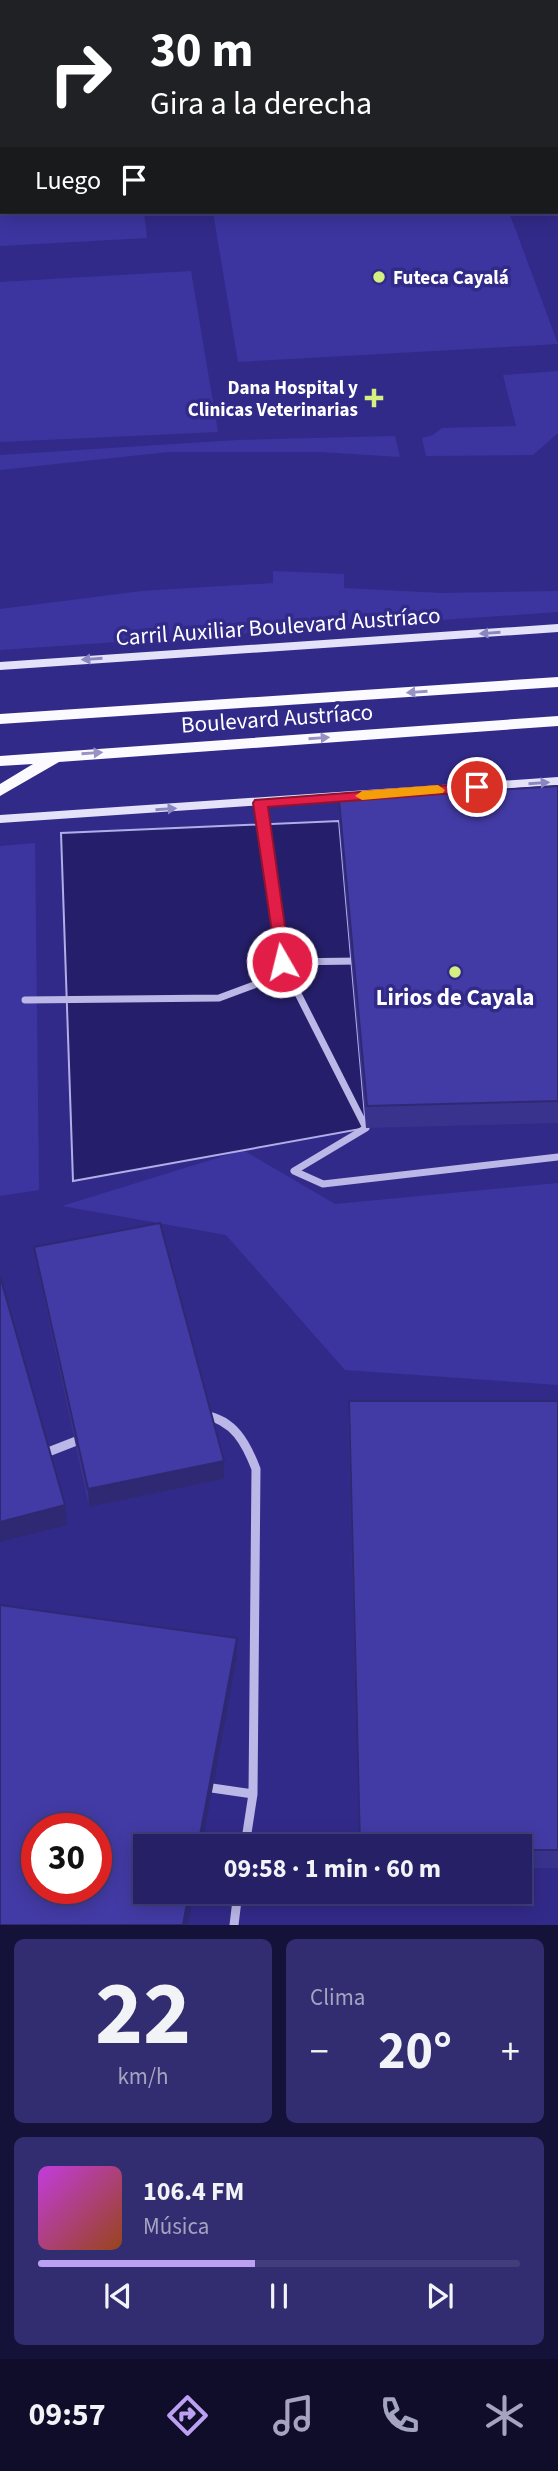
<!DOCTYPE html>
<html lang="es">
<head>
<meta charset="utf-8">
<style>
	:root { --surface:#262067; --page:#322d70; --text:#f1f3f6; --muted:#a4a3c0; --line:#423e7b; --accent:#bca0f2 }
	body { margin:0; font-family:"Source Sans 3",sans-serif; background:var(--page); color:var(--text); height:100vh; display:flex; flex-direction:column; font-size:26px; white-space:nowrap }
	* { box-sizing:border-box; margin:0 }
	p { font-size:23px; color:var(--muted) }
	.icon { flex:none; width:38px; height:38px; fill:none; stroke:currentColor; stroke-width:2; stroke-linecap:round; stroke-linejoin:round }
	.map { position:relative; height:1925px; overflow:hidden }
	.sheet { display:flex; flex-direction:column; gap:14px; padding:14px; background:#151239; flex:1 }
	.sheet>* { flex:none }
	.hud { position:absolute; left:0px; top:0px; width:558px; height:214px; box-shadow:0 4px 18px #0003,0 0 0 2px var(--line); background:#202124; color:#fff; overflow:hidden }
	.speed { position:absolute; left:21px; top:1813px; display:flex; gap:14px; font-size:35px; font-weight:700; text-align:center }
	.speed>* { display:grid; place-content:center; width:91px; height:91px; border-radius:50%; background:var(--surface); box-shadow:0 4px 18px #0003,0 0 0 2px var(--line); line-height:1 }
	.speed .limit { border:10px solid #d22; background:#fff; color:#111 }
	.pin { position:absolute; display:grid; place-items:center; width:60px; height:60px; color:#fff; margin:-30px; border:4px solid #fff; border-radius:50%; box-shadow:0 2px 7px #0007 }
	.me { position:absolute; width:77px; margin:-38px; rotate:352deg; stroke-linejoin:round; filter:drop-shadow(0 0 5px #0008) }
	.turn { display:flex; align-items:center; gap:24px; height:147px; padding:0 35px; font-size:32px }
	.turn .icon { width:91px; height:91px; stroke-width:2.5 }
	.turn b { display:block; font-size:49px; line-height:60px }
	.then { display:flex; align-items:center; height:66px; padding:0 35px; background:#0003; gap:14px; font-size:26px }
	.big { font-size:52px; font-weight:700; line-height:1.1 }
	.sheet .card { flex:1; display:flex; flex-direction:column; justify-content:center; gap:10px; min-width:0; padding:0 24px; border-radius:10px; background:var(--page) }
	.sheet .dial { align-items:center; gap:0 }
	.dial b { font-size:91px; line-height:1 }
	.song { display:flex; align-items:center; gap:21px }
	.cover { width:84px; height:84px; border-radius:10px; background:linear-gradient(135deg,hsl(290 70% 55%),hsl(20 70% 35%)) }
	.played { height:7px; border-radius:4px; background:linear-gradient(90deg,var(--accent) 45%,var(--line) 45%) }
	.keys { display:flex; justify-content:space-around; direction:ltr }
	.heat { display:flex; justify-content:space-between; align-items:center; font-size:38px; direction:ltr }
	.sheet .tiles { flex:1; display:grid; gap:14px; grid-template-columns:1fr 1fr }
	.card:last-child { grid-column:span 2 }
	.trip { position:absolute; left:133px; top:1834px; width:399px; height:70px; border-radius:0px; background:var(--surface); box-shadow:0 4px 18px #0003,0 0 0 2px var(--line); font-weight:700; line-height:70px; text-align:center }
	.tab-bar { display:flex; height:112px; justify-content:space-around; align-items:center; background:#0f0d29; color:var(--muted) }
	.tab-bar .icon { width:49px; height:49px }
	.tab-bar .active { color:var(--accent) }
	.tab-bar b { font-size:32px; color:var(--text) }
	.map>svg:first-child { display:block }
	.green { fill:#3c35a0 }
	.water { fill:#251e6a; stroke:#b0ade8; stroke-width:2 }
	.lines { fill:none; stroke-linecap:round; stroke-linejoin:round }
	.street-far1 { stroke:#bbb8e8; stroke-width:7 }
	.street { stroke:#bbb8e8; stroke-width:9 }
	.secondary { fill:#e3e2f8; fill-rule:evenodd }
	.primary { fill:#fbfafe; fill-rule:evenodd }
	.wall { fill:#3a338e }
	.shaded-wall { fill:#2f2974 }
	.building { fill:#433ba5; stroke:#2f2974; stroke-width:2; fill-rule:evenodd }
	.oneway { fill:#8a86c0 }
	.oneway2 { fill:#9692c4 }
	.route { fill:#e11d48; stroke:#92132f; stroke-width:2 }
	.slow { fill:#f59e0b }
	.poi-dot { fill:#d5ef80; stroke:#322a89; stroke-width:2.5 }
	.labels { text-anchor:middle; stroke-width:7; stroke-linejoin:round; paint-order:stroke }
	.far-poi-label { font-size:19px; font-weight:bold; fill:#fff; stroke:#322a89; text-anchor:start }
	.street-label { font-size:23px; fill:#fff; stroke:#322a89 }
	.poi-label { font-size:23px; font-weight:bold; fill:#fff; stroke:#322a89 }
</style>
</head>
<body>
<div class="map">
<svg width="558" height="1925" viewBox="0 0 558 1925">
	<rect width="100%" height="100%" fill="#322a89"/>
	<path class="green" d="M 0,0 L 558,0 L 558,101 L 556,2 L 2,2 L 2,212 L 144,212 L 147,238 L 0,246 Z
		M 213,212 L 509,212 L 558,344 L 238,362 Z
		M 191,271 L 218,432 L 0,442 L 0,282 Z
		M 558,371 L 558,433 L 533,455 L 426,456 L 422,438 L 433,435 L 442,428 L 516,426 L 503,375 Z
		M 395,436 L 400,457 L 321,452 L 168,452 L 0,470 L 0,455 L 238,440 Z
		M 273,571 L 344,574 L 344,588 L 442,593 L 558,591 L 558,612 L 0,650 L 0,609 L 142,591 L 273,583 Z
		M 35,843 L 39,1190 L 0,1196 L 0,846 Z
		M 243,1150 L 335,1204 L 558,1183 L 558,1385 L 345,1370 L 226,1235 L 62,1206 Z"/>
	<path class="water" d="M 339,821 L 366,1128 L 73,1181 L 61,833 Z"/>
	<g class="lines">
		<path class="street-far1" d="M 260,803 L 282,962 L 359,961
			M 25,1000 L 219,998 L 254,985 L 282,962 L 366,1128 L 294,1171 L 323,1184 L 558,1157"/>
		<path class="street" d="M 204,1415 C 234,1420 246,1443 256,1469 L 253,1794 L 205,1787
			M 43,1454 L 84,1438
			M 245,1846 L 253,1794
			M 234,1925 L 238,1892"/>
		<path class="secondary" d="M 558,624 L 558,632 L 0,670 L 0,662 Z
			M 558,777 L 558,785 L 0,823 L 0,815 Z"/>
		<path class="primary" d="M 558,677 L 558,687 L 0,724 L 0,714 Z
			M 558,716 L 558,726 L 59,762 L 0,796 L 0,784 L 33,764 L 0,766 L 0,756 Z"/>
	</g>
	<path class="wall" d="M 558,786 L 558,1123 L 366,1128 L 339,821 L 339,800 Z
		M 34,1247 L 224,1461 L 224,1479 L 89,1507 L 37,1265 Z
		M 349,1401 L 558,1401 L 558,1868 L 520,1868 L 520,1846 L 359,1846 L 348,1421 Z"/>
	<path class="shaded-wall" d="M 224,1461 L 224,1479 L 89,1507 L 88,1489 Z
		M 65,1505 L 67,1525 L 0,1542 L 0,1522 Z
		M 237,1638 L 237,1657 L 202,1846 L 198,1846 Z
		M 189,1892 L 194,1892 L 188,1925 L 183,1925 Z"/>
	<path class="building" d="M 558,786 L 558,1101 L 367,1106 L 339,800 Z
		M 160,1223 L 224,1461 L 88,1489 L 34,1247 Z
		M 0,1276 L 65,1505 L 0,1522 Z
		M 349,1401 L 558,1401 L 558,1850 L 520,1850 L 520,1846 L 360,1846 Z
		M 0,1605 L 237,1638 L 198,1846 L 145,1846 L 145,1892 L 189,1892 L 183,1925 L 0,1925 ZM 37,1829 L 96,1829 L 96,1888 L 37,1888 Z"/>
	<defs><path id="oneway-solid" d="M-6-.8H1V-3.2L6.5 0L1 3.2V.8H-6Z" transform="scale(1.75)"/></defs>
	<g class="oneway">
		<use href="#oneway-solid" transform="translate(490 633) rotate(176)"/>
		<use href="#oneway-solid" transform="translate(92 659) rotate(176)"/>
		<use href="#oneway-solid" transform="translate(539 783) rotate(-4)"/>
		<use href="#oneway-solid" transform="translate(166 809) rotate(-4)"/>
	</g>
	<g class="oneway2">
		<use href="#oneway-solid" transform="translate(417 692) rotate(176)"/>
		<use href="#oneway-solid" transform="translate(319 738) rotate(-4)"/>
		<use href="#oneway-solid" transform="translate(92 753) rotate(-4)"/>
	</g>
	<path class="route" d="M 477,783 L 484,787 L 482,791 L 268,807 L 290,962 L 282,968 L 277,966 L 253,803 L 255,800 Z"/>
	<path class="slow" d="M 438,785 L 445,790 L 443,793 L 362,800 L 355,796 L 362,791 Z"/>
	<g class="poi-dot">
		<circle cx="379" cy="277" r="7"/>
		<path d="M370.5 387.5h7v7h7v7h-7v7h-7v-7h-7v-7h7z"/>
		<circle cx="455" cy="972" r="7"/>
	</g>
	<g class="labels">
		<g class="far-poi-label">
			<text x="393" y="284">Futeca Cayalá</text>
			<text x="358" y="394" text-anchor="end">Dana Hospital y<tspan x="358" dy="22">Clinicas Veterinarias</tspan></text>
		</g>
		<g class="street-label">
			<text transform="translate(278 626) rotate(-4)" y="8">Carril Auxiliar Boulevard Austríaco</text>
			<text transform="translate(277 718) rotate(-4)" y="8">Boulevard Austríaco</text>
		</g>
		<g class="poi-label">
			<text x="455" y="1005">Lirios de Cayala</text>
		</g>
	</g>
</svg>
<div class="speed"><div class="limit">30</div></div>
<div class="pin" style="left:477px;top:787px;background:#d93025"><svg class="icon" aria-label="arrive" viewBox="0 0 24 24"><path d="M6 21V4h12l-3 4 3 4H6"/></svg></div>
<svg class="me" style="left:282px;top:962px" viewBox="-20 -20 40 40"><circle r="17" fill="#e11d48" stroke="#fff" stroke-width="3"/><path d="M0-11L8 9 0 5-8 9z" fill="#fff"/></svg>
<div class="trip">09:58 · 1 min · 60 m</div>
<div class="hud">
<div class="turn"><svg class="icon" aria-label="right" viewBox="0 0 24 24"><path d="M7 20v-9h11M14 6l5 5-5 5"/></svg><div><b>30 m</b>Gira a la derecha</div></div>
<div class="then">Luego<svg class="icon" aria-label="arrive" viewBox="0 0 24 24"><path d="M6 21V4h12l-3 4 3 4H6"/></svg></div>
</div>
</div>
<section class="sheet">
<div class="tiles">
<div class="card dial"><b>22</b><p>km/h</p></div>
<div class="card"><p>Clima</p>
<div class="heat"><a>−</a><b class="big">20°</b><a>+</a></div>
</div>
<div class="card">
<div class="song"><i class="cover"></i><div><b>106.4 FM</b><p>Música</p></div></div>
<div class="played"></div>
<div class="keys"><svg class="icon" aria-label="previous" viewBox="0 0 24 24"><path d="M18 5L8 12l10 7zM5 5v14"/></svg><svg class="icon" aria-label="pause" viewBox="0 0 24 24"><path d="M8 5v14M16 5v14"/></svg><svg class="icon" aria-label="next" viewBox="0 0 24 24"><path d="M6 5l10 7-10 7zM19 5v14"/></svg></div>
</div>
</div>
</section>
<nav class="tab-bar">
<b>09:57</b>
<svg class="icon active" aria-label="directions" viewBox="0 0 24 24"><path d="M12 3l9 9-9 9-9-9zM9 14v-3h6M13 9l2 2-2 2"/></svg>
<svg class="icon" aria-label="music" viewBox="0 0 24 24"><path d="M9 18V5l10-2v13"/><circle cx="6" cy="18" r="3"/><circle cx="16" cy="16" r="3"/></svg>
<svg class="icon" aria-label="phone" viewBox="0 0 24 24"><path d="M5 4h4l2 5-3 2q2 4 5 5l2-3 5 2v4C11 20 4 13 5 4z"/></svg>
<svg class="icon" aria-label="climate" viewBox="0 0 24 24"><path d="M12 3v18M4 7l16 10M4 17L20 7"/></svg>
</nav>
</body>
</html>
